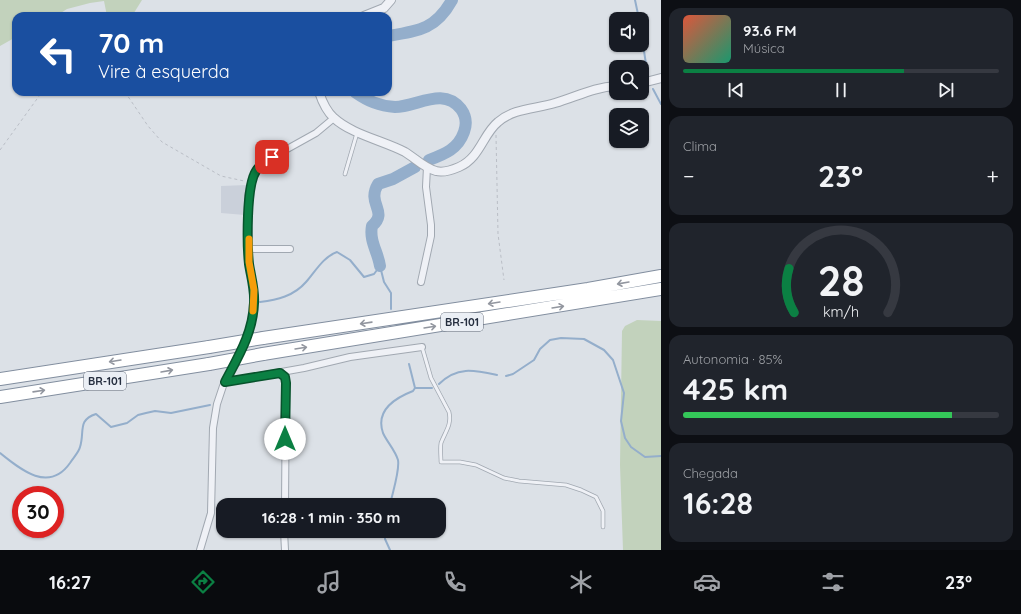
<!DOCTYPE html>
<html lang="pt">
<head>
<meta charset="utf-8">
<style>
	:root { --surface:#171b24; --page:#20242c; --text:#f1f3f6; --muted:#9ea1a6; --line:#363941; --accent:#0b8043 }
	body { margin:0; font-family:Quicksand,sans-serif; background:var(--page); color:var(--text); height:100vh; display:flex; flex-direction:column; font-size:15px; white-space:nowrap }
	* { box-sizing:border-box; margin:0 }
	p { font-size:13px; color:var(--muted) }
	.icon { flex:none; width:22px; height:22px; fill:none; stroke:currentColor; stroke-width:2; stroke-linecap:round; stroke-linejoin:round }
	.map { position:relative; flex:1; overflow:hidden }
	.panel { display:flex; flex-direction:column; gap:8px; padding:8px; background:#0d0f14; width:360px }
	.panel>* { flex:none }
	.guide { position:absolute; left:12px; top:12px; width:380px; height:84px; border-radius:12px; box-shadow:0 1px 3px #0004; background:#1a4fa0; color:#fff; overflow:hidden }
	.controls { position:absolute; left:609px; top:12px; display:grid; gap:8px }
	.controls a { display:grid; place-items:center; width:40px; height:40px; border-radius:8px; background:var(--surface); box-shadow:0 1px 3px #0004; font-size:20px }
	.speed { position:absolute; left:12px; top:486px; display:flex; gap:8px; font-size:20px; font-weight:700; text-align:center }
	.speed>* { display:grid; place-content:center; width:52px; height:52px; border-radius:50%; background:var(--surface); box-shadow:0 1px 3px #0004; line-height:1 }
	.speed .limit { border:6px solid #d22; background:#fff; color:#111 }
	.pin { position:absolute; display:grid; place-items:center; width:34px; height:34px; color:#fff; margin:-17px; border-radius:8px; box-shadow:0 2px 6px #0006 }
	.me { position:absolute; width:44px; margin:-22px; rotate:0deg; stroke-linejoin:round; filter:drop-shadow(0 0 3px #0008) }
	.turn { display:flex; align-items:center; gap:14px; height:84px; padding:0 20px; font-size:18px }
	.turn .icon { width:52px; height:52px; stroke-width:2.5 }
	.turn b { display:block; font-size:28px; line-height:34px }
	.big { font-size:30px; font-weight:700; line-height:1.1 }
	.panel .tile { flex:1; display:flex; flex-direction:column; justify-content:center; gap:6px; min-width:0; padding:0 14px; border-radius:12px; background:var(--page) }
	.panel .dial { align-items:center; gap:0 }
	.dial svg { height:104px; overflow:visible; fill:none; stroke:var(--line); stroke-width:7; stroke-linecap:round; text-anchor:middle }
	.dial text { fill:var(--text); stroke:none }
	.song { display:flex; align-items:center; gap:12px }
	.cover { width:48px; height:48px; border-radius:6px; background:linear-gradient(135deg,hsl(10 70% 55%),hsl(160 70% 35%)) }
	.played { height:4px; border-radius:2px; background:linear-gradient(90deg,var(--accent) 70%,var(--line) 70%) }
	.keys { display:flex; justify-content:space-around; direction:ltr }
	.heat { display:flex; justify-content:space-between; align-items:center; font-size:22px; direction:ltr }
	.charge { height:6px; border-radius:3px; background:linear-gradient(90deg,#34c759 85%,var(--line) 0) }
	.trip { position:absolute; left:216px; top:498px; width:230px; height:40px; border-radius:12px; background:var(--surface); box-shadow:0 1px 3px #0004; font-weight:700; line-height:40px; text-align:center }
	.tab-bar { display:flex; height:64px; justify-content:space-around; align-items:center; background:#090b0e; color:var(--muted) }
	.tab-bar .icon { width:28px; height:28px }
	.tab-bar .current { color:var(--accent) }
	.tab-bar b { font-size:18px; color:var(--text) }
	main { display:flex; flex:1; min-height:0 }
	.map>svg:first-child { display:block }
	.built { fill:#cad0da }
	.green { fill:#c2d2bc }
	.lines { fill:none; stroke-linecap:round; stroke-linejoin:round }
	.stream { stroke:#94aecb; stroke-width:2 }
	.river { stroke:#94aecb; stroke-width:12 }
	.service-casing { stroke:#a1a8b1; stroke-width:4.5 }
	.minor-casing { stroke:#a1a8b1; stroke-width:8 }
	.tertiary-casing { stroke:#a1a8b1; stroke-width:10 }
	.motorway-casing { stroke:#828e9f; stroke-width:14 }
	.path { stroke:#babec6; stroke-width:1; stroke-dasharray:3 3; stroke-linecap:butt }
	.service { stroke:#eff1f6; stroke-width:3 }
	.minor { stroke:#eff1f6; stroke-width:6 }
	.tertiary { stroke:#eff1f6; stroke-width:8 }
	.motorway { stroke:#fff; stroke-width:12 }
	.motorway-bridge-casing { stroke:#828e9f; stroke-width:14; stroke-linecap:butt }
	.motorway-bridge { stroke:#fff; stroke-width:12 }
	.oneway { stroke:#92969f }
	.route-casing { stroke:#07532c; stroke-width:10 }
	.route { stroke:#0b8043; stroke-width:7 }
	.slow { stroke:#f59e0b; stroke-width:7 }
	.labels { text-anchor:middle; stroke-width:3; stroke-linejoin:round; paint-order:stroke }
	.shield { fill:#ebeff5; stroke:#606876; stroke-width:1 }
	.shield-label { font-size:11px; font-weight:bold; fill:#252e3f }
</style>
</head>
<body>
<main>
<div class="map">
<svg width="661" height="550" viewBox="0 0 661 550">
	<rect width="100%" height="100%" fill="#dce1e7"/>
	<path class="built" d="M 247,185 L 245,202 L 245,215 L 221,213 L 221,186 Z"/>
	<path class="green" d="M 0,0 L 142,0 L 132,16 L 107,16 L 104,1 L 90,3 L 67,9 L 56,16 L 16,16 L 16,37 L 0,46 Z
		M 637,320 L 661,321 L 661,550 L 623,550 L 620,465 L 622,331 L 625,326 Z"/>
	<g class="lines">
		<path class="stream" d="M 635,0 L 639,19
			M 642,38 L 648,77
			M 653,89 L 661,104
			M 380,266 L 384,282 L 391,293 L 391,309
			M 260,302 C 277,300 294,296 306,282 C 315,272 323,257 337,252 L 350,260 L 364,277 L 374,274 L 380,266
			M 506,376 L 513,374 L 534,360 L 540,349 L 550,340 L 561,338 L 584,339 L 604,350 L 613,360 L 624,393 L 621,421 L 625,438 L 631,447 L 645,457 L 661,456
			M 439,384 C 457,366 474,370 497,375
			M 415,388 L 432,388
			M 0,453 C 21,470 49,493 70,463 C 73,458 79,452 80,447 C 85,432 77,420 96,414 L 111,427 L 127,423 L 138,415 L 146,413 L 155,411 L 171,413 L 210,405
			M 390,505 C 392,494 400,471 398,460 C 395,450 387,442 383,433 C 375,410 395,398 413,391 L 415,388 L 409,364
			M 385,531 L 385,539 L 390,550"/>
		<path class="river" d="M 388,36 C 419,31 436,29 452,0
			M 355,92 C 368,101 379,106 395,107 C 417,107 443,86 461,109 C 466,116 467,124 464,132 C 458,149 445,154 429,160
			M 380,266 C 378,252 369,241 372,226 C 389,211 366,204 378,184 L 393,179 L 415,167"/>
		<g class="service-casing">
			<path id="service" d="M 345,174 L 357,133
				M 422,347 L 431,378 L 449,412 C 452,425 445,432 441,443 C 440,449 441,456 441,462 L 460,462 L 476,465 L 504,478 L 519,481 L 566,485 L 581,490 L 596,497 L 603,511 L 603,527"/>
		</g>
		<g class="minor-casing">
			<path id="minor" d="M 249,249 L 290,249
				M 421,282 L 431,236 L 431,225 L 426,187 L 427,167
				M 280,373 L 285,377 L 286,383 L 285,505
				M 225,382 L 304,368 L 350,357 L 422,347
				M 284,531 L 285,550
				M 200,550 L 211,513 L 213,428 L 217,404 L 223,386 L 249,335 L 252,317 L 254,290 L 249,262 L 248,196 L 251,183 L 256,171 L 262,163 L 316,133 L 334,118"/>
		</g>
		<g class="tertiary-casing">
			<path id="tertiary" d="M 364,16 L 384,8 L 391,0
				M 642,83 L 661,78
				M 319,92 C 322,101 327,112 334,118 C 351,134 384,141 405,152 C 415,158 424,168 436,171 C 443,173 452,170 459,167 C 480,158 483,134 498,122 C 514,108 536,109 555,103 C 576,97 594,87 616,86"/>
		</g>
		<g class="motorway-casing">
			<path id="motorway" d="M 263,338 L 588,289 L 661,276
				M 263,354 L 661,289
				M 0,379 L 209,347
				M 0,397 L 209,364"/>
		</g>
		<path class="path" d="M 125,92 L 148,126 L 162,142 L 221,176 L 244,181
			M 496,135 L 498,234 L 504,280
			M 0,150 L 42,92"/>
		<use href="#service" class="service"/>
		<use href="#minor" class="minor"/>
		<use href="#tertiary" class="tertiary"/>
		<use href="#motorway" class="motorway"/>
		<g class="motorway-bridge-casing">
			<path id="motorway-bridge" d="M 209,347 L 263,338
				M 209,364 L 263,354"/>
		</g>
		<use href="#motorway-bridge" class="motorway-bridge"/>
	</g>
	<defs><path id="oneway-shaft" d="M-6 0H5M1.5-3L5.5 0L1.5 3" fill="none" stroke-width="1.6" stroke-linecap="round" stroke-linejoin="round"/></defs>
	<g class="oneway">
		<use href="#oneway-shaft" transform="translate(623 283) rotate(170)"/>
		<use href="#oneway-shaft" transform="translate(494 303) rotate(171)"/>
		<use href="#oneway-shaft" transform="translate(558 307) rotate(-9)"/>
		<use href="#oneway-shaft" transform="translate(366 323) rotate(172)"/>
		<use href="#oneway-shaft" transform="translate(430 327) rotate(-9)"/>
		<use href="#oneway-shaft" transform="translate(301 348) rotate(-9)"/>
		<use href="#oneway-shaft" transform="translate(115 361) rotate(171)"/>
		<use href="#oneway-shaft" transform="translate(167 371) rotate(-10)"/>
		<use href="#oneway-shaft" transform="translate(39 391) rotate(-8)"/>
	</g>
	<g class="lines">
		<g class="route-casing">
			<path id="route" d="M 272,157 C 266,161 259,165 256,171 C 246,186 247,245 249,264 C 251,277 255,290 254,303 C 253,333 238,357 225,382 L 280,373 L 285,377 L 286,383 L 285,439"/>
		</g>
		<use href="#route" class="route"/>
		<path class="slow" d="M 249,239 L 249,262 L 254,290 L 253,311"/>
	</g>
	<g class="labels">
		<g class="shield">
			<rect x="441" y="313" width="42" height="18" rx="3"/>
			<rect x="84" y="372" width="42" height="18" rx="3"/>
		</g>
		<g class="shield-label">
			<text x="462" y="326">BR-101</text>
			<text x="105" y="385">BR-101</text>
		</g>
	</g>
</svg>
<div class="controls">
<a><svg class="icon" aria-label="sound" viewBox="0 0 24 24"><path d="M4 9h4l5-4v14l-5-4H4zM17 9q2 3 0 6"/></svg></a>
<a><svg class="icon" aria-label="search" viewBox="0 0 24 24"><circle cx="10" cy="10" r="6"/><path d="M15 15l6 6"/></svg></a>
<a><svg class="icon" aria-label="layers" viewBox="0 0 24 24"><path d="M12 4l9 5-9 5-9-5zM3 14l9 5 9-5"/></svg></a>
</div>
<div class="speed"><div class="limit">30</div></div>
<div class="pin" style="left:272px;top:157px;background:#d93025"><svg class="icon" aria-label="arrive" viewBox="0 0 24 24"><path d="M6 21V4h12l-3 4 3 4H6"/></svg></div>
<svg class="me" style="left:285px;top:439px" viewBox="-20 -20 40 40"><circle r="19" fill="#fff"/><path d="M0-13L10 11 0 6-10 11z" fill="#0b8043"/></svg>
<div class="trip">16:28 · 1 min · 350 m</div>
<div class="guide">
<div class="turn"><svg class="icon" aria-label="left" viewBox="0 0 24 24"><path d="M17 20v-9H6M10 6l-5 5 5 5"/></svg><div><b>70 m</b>Vire à esquerda</div></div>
</div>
</div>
<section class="panel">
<div class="tile">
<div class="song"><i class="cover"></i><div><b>93.6 FM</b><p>Música</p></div></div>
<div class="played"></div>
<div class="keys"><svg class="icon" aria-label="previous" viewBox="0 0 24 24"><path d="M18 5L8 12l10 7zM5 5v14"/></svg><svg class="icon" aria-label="pause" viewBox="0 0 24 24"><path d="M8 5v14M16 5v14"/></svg><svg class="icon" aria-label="next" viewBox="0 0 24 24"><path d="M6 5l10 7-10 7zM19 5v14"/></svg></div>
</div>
<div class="tile"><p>Clima</p>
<div class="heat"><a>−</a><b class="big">23°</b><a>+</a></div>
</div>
<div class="tile dial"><svg viewBox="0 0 100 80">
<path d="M14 69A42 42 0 1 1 86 69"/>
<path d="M14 69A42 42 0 0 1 10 35" stroke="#0b8043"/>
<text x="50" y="56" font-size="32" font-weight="700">28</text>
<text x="50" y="72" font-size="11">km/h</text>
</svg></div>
<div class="tile"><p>Autonomia · 85%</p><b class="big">425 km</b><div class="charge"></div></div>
<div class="tile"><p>Chegada</p><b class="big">16:28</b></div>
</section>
</main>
<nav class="tab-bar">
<b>16:27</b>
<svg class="icon current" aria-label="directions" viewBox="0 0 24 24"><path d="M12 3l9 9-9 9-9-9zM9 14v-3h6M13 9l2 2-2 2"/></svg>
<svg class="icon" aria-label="music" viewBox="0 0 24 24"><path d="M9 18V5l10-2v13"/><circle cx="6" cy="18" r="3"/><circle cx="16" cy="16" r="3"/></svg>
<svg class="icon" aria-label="phone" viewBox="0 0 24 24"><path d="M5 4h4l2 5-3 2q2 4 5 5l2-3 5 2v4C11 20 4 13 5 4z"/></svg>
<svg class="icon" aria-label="climate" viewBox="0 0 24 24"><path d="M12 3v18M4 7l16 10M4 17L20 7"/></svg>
<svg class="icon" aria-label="car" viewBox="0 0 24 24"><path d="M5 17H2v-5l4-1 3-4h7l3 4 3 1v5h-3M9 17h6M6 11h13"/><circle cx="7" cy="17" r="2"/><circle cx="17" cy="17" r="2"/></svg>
<svg class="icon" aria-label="filters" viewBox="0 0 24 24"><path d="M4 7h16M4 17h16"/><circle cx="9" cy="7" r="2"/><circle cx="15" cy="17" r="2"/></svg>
<b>23°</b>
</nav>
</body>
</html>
